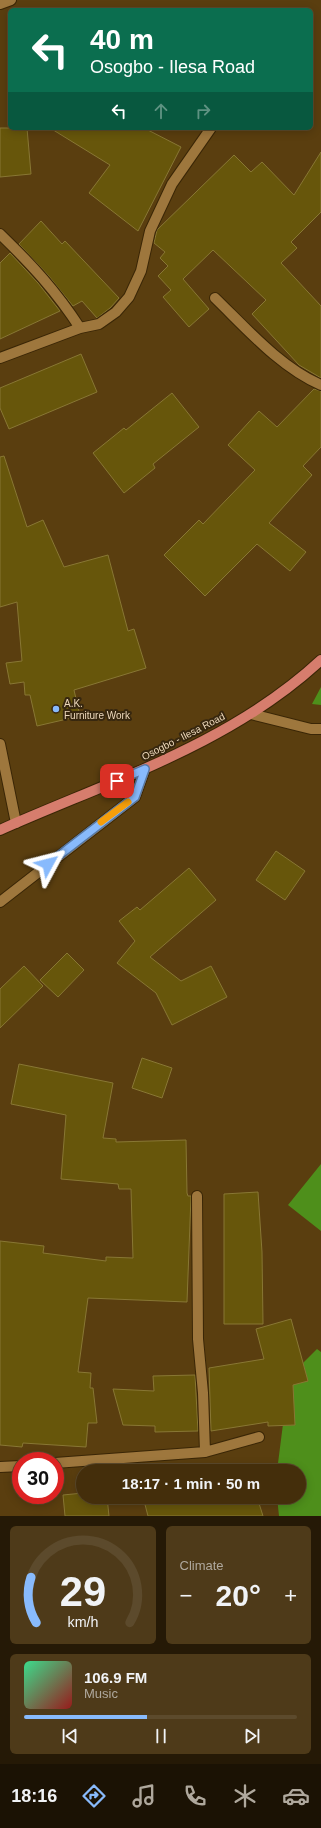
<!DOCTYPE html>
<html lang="en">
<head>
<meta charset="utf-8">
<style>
	:root { --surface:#442e0b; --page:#4e3a19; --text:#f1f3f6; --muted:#afa89d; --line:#5c4a2c; --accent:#88bafc }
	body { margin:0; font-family:Arial,sans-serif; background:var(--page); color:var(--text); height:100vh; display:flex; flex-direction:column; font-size:15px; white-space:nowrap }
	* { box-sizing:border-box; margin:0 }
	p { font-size:13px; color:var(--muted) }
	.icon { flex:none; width:22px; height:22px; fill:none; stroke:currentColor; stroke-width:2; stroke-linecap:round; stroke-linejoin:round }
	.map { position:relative; height:1516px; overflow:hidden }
	.panel { display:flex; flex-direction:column; gap:10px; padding:10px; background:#251906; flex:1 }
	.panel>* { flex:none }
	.hud { position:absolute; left:8px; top:8px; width:305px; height:122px; border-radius:6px; box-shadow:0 2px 10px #0003,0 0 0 1px var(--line); background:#0b6e4f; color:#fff; overflow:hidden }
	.speed { position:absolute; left:12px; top:1452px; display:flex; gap:8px; font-size:20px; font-weight:700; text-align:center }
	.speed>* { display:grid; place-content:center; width:52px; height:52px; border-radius:50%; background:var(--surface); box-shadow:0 2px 10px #0003,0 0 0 1px var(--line); line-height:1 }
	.speed .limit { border:6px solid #d22; background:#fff; color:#111 }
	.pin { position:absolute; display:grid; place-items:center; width:34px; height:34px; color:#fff; margin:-17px; border-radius:8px; box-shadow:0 2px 6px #0006 }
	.me { position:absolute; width:44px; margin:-22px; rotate:52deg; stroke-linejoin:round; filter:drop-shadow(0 0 3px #0008) }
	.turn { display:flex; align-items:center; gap:14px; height:84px; padding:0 16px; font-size:18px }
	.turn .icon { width:52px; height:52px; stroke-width:2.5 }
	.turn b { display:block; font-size:28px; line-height:34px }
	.lanes { display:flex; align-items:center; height:38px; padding:0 16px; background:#0003; justify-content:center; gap:20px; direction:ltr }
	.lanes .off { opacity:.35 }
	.big { font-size:30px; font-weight:600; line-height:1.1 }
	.panel .tile { flex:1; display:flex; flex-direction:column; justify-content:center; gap:6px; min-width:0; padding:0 14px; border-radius:6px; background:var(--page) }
	.panel .dial { align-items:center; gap:0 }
	.dial svg { height:104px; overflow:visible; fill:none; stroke:var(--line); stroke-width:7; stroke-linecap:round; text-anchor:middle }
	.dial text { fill:var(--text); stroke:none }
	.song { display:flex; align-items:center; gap:12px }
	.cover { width:48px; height:48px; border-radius:6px; background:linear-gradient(135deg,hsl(150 70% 55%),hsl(0 70% 35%)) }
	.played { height:4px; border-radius:2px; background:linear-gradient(90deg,var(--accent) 45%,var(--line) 45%) }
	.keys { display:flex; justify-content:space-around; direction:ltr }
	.heat { display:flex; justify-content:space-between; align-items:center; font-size:22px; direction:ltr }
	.panel .tiles { flex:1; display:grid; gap:10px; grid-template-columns:1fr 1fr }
	.tile:last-child { grid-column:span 2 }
	.trip { position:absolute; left:76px; top:1464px; width:230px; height:40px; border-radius:20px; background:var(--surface); box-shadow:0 2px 10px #0003,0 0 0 1px var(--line); font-weight:600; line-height:40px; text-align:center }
	.tabs { display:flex; height:64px; justify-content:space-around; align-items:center; background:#1b1204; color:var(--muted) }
	.tabs .icon { width:28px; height:28px }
	.tabs .current { color:var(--accent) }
	.tabs b { font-size:18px; color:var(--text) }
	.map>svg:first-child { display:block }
	.forest { fill:#4e8f1b }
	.building { fill:#67560b; stroke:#887734 }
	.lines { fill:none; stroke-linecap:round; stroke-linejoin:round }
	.minor-casing { stroke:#3a2606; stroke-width:12 }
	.major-casing { stroke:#3a2606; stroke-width:12 }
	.minor { stroke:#9e773d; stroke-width:10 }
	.major { stroke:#d67d6d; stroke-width:10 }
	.route-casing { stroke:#5879a4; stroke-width:10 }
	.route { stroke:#88bafc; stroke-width:7 }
	.slow { stroke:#f59e0b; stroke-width:7 }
	.poi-dot { fill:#88bafc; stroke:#37270f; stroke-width:1.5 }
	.labels { text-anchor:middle; stroke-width:4; stroke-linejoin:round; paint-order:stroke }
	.poi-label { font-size:10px; fill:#edd8bb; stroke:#37270f; text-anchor:start }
	.street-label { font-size:10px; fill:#edd8bb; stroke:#37270f }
</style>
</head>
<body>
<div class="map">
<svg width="321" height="1516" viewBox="0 0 321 1516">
	<rect width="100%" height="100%" fill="#5a3e0f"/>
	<path class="forest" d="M 321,687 L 321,705 L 312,704 Z
		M 321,1164 L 321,1231 L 288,1205 Z
		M 317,1349 L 321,1352 L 321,1516 L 279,1516 L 277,1497 L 299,1497 L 299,1471 L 277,1471 L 289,1377 Z"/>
	<path class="building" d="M 0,128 L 27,128 L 31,174 L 0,177 Z
		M 50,128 L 144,128 L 181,147 L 138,231 L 89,193 L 110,165 Z
		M 321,152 L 321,212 L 291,242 L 297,248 L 281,263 L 321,306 L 321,378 L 299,365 L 252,314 L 266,300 L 213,250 L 183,279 L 209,309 L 189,327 L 163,297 L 171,290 L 158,276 L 168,266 L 160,258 L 165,252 L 154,243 L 157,230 L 234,155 L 251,172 L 262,162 L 294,195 Z
		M 41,221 L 62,244 L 65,241 L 119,298 L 110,308 L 97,318 L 82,301 L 73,306 L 48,275 L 19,244 Z
		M 10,253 L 38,283 L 60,311 L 0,339 L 0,263 Z
		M 81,354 L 97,392 L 9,429 L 0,408 L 0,388 Z
		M 314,389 L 321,391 L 321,447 L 303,466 L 312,475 L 269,523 L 306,552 L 290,571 L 257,544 L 205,596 L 164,555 L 199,520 L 203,524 L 255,470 L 228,445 L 259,411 L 277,427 Z
		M 172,393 L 199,427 L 153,464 L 155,468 L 124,493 L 93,453 L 124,428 L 126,430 Z
		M 4,456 L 27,527 L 43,520 L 64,567 L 108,555 L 128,631 L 134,629 L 146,668 L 74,690 L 80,716 L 37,726 L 30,695 L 25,695 L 24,682 L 10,684 L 6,663 L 22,661 L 17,602 L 0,607 L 0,457 Z
		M 276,851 L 305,871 L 285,900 L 256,880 Z
		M 189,868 L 216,900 L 150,957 L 181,981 L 211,966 L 227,997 L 172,1025 L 156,993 L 117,963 L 135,941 L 119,921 L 137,907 L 140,910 Z
		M 67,953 L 84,970 L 58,997 L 40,980 Z
		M 24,966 L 43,986 L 0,1028 L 0,989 Z
		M 142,1058 L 172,1068 L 162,1098 L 132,1088 Z
		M 19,1064 L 113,1083 L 103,1138 L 116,1139 L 116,1142 L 186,1140 L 187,1193 L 188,1196 L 191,1196 L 187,1302 L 88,1298 L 78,1372 L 91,1373 L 90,1388 L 93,1388 L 97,1423 L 88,1423 L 86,1447 L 23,1443 L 22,1447 L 0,1445 L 0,1241 L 44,1246 L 43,1253 L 106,1261 L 106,1257 L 133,1258 L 131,1189 L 119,1189 L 118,1184 L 61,1179 L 66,1115 L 11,1104 Z
		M 258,1192 L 262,1252 L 263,1324 L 224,1324 L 224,1194 Z
		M 291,1319 L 308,1381 L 293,1385 L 295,1425 L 268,1426 L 268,1422 L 211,1431 L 209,1368 L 264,1359 L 256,1329 Z
		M 195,1375 L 198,1431 L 155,1432 L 155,1426 L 123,1425 L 113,1389 L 154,1391 L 153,1376 Z
		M 83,1493 L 83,1497 L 107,1497 L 109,1516 L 65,1516 L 63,1495 Z
		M 143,1497 L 257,1497 L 263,1516 L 148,1516 Z"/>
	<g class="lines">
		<g class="minor-casing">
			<path id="minor" d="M 0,4 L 11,0
				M 0,234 C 32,265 56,291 80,328
				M 215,298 C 247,329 280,367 321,385
				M 0,358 L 80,328 L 99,324 L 116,312 L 129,297 L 141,271 L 150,231 L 172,184 L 211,128
				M 251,714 L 311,729 L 321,729
				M 0,744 L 16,823
				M 0,902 L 135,797 L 145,769
				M 197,1196 L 198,1339 L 203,1393 L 205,1452
				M 55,1463 L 205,1452 L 259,1437
				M 0,1467 L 21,1466"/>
		</g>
		<g class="major-casing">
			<path id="major" d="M 0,830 C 110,781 231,744 321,660"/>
		</g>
		<use href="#minor" class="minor"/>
		<use href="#major" class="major"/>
	</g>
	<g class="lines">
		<g class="route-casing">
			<path id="route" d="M 48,864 L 135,797 L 145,769 L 117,781"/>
		</g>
		<use href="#route" class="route"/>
		<path class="slow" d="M 101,822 L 128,802"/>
	</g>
	<circle class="poi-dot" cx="56" cy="709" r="4"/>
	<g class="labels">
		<g class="poi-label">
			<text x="64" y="707">A.K.<tspan x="64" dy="12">Furniture Work</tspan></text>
		</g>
		<g class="street-label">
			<text transform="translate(183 736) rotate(-27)" y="4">Osogbo - Ilesa Road</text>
		</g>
	</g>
</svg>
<div class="speed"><div class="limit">30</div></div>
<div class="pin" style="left:117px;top:781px;background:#d93025"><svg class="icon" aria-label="arrive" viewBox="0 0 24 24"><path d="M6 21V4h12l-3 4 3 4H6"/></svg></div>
<svg class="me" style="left:48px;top:864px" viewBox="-20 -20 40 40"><path d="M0-17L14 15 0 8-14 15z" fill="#88bafc" stroke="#fff" stroke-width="4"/></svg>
<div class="trip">18:17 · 1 min · 50 m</div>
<div class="hud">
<div class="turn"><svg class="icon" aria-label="left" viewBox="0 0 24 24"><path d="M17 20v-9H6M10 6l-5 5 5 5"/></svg><div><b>40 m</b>Osogbo - Ilesa Road</div></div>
<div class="lanes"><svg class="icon" aria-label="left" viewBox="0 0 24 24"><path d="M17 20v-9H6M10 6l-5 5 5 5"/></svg><svg class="icon off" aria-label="ahead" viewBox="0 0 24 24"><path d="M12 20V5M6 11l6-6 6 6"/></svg><svg class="icon off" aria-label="right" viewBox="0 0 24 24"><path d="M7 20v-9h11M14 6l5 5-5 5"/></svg></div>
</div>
</div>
<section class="panel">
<div class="tiles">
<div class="tile dial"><svg viewBox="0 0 100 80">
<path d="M14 69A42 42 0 1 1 86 69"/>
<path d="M14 69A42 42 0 0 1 10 34" stroke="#88bafc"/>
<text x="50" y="56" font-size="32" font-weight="700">29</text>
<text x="50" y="72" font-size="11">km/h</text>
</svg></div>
<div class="tile"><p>Climate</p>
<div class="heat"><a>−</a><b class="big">20°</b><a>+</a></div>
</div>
<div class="tile">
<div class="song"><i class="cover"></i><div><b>106.9 FM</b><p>Music</p></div></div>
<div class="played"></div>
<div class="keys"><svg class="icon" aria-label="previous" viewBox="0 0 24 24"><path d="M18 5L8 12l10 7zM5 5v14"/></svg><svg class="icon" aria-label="pause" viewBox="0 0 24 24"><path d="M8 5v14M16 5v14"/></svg><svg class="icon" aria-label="next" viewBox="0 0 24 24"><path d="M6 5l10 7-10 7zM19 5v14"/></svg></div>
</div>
</div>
</section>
<nav class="tabs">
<b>18:16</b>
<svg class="icon current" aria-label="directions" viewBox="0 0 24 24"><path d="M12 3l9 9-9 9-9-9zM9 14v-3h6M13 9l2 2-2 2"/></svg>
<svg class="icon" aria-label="music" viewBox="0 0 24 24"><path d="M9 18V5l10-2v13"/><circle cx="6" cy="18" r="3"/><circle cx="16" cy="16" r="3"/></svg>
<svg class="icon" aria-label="phone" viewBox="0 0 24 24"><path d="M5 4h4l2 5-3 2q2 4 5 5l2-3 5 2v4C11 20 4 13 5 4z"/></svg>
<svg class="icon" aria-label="climate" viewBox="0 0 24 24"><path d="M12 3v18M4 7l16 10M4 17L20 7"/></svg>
<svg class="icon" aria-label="car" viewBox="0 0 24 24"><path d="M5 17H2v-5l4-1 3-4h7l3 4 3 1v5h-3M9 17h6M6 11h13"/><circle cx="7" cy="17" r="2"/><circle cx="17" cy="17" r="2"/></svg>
</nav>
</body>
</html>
